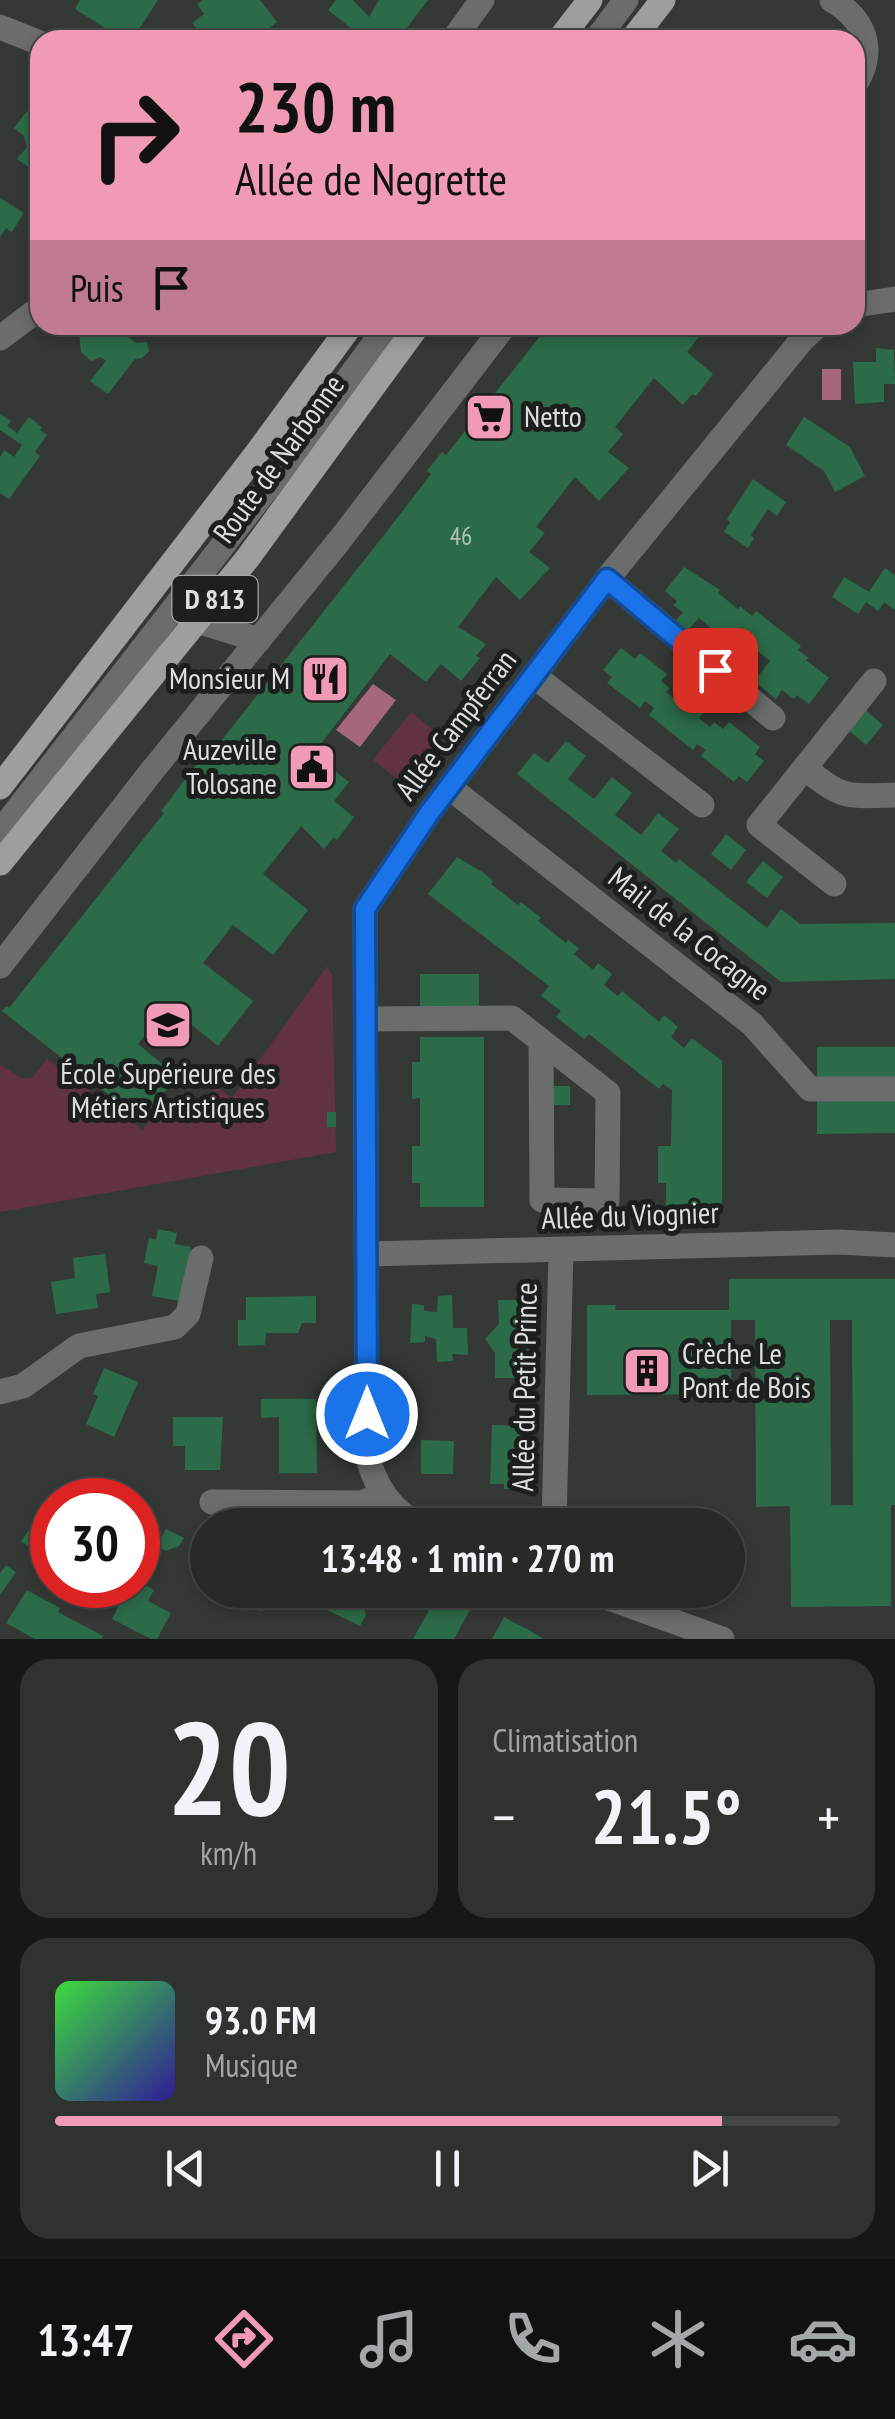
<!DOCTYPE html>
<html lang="fr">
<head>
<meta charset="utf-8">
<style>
	:root { --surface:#272b28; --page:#2f3330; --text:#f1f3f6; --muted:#a4a7a8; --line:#434745; --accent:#f09ab4 }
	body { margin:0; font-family:"PT Sans Narrow",sans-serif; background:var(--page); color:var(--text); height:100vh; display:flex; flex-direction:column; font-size:38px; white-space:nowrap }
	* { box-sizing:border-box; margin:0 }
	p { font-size:32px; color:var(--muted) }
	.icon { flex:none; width:55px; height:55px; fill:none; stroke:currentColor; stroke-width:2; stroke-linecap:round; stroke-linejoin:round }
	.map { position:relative; height:1639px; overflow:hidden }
	.drawer { display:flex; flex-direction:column; gap:20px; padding:20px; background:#151816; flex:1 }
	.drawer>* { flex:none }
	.banner { position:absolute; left:30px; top:30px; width:835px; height:305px; border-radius:30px; box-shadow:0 5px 15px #0003,0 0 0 2px var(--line); background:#f09ab4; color:#111; overflow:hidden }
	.speed { position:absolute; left:30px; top:1478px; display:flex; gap:20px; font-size:50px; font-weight:700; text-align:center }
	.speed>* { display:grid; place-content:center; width:130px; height:130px; border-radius:50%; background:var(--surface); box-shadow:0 5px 15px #0003,0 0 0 2px var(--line); line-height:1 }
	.speed .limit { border:15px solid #d22; background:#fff; color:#111 }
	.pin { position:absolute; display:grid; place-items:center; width:85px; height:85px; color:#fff; margin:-42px; border-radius:20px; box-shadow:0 5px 15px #0006 }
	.me { position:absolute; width:110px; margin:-55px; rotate:0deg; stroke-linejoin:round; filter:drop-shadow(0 0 8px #0008) }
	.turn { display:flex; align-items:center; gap:35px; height:210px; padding:0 40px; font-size:45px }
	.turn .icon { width:130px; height:130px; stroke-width:2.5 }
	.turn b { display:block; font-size:70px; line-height:85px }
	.then { display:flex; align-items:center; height:95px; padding:0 40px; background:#0003; gap:20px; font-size:38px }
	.big { font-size:75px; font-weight:700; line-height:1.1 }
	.drawer .card { flex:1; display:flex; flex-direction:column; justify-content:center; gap:15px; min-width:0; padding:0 35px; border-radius:30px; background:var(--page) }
	.drawer .dial { align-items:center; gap:0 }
	.dial b { font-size:130px; line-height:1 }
	.song { display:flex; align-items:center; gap:30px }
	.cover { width:120px; height:120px; border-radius:15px; background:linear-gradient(135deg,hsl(120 70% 55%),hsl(250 70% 35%)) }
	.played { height:10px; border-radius:5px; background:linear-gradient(90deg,var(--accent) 85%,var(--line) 85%) }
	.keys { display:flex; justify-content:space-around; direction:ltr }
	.heat { display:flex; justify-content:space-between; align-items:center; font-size:55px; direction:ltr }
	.drawer .tiles { flex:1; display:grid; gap:20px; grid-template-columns:1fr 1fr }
	.card:last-child { grid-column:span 2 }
	.trip { position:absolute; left:190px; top:1508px; width:555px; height:100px; border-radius:50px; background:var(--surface); box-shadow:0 5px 15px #0003,0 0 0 2px var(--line); font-weight:700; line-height:100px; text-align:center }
	.menu { display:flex; height:160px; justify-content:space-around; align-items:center; background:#101110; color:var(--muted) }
	.menu .icon { width:70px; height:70px }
	.menu .selected { color:var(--accent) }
	.menu b { font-size:45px; color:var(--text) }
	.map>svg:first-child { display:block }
	.green { fill:#613242 }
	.water { fill:#a6677a }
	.building { fill:#2c6b49; fill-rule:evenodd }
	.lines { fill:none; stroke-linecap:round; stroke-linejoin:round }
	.minor { stroke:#6a6d6b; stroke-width:25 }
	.major { stroke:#9ba09d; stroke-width:25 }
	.route-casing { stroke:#114b97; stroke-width:25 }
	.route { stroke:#1a73e8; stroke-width:18 }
	.labels { text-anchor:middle; stroke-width:10; stroke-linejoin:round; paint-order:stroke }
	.number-label { font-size:25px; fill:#b0c2b8 }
	.shield { fill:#1d1f1e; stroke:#a3a5a4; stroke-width:2.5 }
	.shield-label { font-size:28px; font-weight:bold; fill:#dcdfdd }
	.poi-label { font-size:30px; fill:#dcdfdd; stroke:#1d1f1e; text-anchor:start }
	.street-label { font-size:30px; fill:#dcdfdd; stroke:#1d1f1e }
</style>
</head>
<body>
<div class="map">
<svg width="895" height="1639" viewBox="0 0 895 1639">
	<rect width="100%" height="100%" fill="#343935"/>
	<path class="green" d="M 411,712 L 442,737 L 404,784 L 373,760 Z
		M 327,966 L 332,975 L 336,1152 L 0,1212 L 0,1065 L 22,1078 L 32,1078 L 47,1059 L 143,1130 L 159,1105 L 187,1124 L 216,1087 L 232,1098 Z"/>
	<path class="water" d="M 822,369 L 841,369 L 841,400 L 822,400 Z
		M 373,684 L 396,700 L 360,747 L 336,730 Z"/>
	<path class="building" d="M 80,0 L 158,0 L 132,40 L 124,40 L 75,9 Z
		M 202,0 L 260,0 L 277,22 L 255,40 L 216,40 L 210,32 L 200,33 L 192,23 L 204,14 L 197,4 Z
		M 336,0 L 353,0 L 369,17 L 379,0 L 428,0 L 399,38 L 397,36 L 394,40 L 366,40 L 328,10 Z
		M 27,111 L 37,119 L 40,115 L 40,175 L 17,159 L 27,147 L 24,136 L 14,128 Z
		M 0,198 L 24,213 L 12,232 L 6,228 L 0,237 Z
		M 85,325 L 128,325 L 122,332 L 136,343 L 147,342 L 149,351 L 142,358 L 135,359 L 108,394 L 90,381 L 106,361 L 101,357 L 91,361 L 81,352 L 79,333 Z
		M 549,325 L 694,325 L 692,327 L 701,334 L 687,352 L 713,374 L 696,396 L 692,394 L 683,405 L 654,378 L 615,427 L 623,434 L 608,452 L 629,468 L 599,501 L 575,477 L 536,527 L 545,533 L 529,552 L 550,568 L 520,600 L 496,577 L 458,627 L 486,644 L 476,656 L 480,658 L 461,681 L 441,664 L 426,682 L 390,654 L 313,754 L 349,782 L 334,801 L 354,817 L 337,840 L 334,837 L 324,849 L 301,826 L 263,874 L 308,910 L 273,955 L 233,925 L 203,963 L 253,1001 L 218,1046 L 168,1006 L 138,1044 L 177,1076 L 142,1121 L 2,1011 L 6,1006 L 9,1008 L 164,813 L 161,811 L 206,752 L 210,755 L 388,530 L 431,474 L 427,471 L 442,452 L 446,455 Z
		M 876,348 L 894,350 L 895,384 L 884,384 L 884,402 L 855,404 L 853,362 L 876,362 Z
		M 0,414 L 11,421 L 7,426 L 17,433 L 29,417 L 42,427 L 40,430 L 47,435 L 35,452 L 40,456 L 9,499 L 0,493 L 0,457 L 4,450 L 14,457 L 22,445 L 0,430 Z
		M 804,417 L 850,447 L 865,476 L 835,492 L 824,471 L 786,445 Z
		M 753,479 L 786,502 L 777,516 L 768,509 L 751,535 L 754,538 L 748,548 L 724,532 L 730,522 L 727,519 Z
		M 684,567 L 720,590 L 718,593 L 738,609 L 740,606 L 752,616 L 756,611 L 801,646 L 798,650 L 809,658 L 806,660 L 829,678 L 809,704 L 797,695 L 794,699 L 782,690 L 776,699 L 754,681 L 770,661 L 747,643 L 731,664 L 709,646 L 716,638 L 706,631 L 710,627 L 699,618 L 688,630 L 676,620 L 683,612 L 673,605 L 677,601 L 665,591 Z
		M 885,568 L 895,575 L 895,610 L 884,602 L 878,611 L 866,602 L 858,614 L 832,597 L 844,577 L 869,592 Z
		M 621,648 L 635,659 L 640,653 L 667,674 L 661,681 L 670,688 L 666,692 L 677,701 L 694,681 L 715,698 L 699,718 L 710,727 L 714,722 L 723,729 L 729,722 L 760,747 L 755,754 L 764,761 L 747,782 L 739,776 L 734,782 L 701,756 L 706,750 L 697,744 L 693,750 L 649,715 L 654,708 L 645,701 L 640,708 L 607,683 L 612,677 L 603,670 Z
		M 863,708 L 883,725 L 866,745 L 846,728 Z
		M 566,741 L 586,756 L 568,779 L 594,799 L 612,777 L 632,793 L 615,815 L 641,835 L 658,813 L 679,829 L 661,851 L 676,863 L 679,859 L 767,928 L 781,909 L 800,924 L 895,923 L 895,979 L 781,982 L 517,774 L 534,753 L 548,763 Z
		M 726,834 L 746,850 L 731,870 L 711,854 Z
		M 457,857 L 484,873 L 493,881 L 491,884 L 518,905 L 521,902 L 541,918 L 538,921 L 566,943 L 568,940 L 579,948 L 574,954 L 593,970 L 598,963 L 612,974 L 604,985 L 618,996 L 622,991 L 659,1022 L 664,1015 L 678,1027 L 671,1037 L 684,1048 L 692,1038 L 722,1061 L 722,1207 L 666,1207 L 666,1183 L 658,1183 L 658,1146 L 671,1146 L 672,1090 L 663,1084 L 659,1089 L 589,1034 L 584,1039 L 556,1017 L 561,1011 L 541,996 L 549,986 L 428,894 Z
		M 763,861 L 783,877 L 767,898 L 746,882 Z
		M 420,974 L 479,974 L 479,1006 L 420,1006 Z
		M 420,1037 L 484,1037 L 484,1207 L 420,1207 L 420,1183 L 412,1183 L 412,1146 L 420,1146 L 420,1098 L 412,1099 L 412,1062 L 420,1062 Z
		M 817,1047 L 895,1047 L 895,1133 L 817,1134 Z
		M 547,1086 L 570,1086 L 570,1105 L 548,1105 Z
		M 327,1112 L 336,1112 L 336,1127 L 327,1127 Z
		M 158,1229 L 177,1233 L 175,1244 L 191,1247 L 180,1301 L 152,1296 L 158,1266 L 144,1263 L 149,1238 L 156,1240 Z
		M 105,1254 L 110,1292 L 96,1294 L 98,1308 L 56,1314 L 51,1282 L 75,1278 L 73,1258 Z
		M 729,1279 L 895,1279 L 895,1505 L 891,1505 L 891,1606 L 791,1607 L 790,1506 L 756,1507 L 755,1320 L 731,1320 L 731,1394 L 587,1395 L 587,1305 L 616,1305 L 615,1310 L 729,1310 ZM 830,1320 L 852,1320 L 853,1505 L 831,1505 Z
		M 452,1295 L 453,1328 L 467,1328 L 468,1355 L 452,1354 L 453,1361 L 437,1362 L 436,1339 L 425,1336 L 425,1342 L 410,1343 L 412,1304 L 424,1305 L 424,1311 L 437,1312 L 438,1296 Z
		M 316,1296 L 316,1323 L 302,1323 L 298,1333 L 266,1333 L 265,1345 L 238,1346 L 238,1320 L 246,1320 L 246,1297 Z
		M 498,1300 L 528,1300 L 527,1378 L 495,1378 L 495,1353 L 485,1339 L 499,1324 Z
		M 104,1368 L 138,1382 L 114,1437 L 86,1424 L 98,1396 L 93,1394 Z
		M 261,1399 L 316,1399 L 317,1473 L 279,1473 L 279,1417 L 261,1418 Z
		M 173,1417 L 223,1417 L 220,1470 L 185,1470 L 185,1446 L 173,1446 Z
		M 492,1425 L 527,1426 L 526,1490 L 504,1489 L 504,1484 L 490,1484 Z
		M 421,1440 L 454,1441 L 453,1474 L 421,1474 Z
		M 33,1525 L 43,1532 L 31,1548 L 21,1541 Z
		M 166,1529 L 184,1538 L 179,1546 L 166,1551 L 157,1546 Z
		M 6,1565 L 16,1572 L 0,1595 L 0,1573 Z
		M 138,1581 L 154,1590 L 148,1601 L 171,1613 L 157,1639 L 151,1639 L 112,1619 L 129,1585 L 138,1585 Z
		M 27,1590 L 60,1608 L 58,1612 L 103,1636 L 101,1639 L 35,1639 L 6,1623 Z
		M 224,1590 L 280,1590 L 269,1608 L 261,1611 Z
		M 315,1590 L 366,1590 L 361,1598 L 366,1615 L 360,1626 L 309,1601 Z
		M 440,1590 L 472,1606 L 454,1639 L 413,1639 Z
		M 504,1617 L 534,1633 L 544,1639 L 492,1639 Z"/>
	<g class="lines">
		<path class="minor" d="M 832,0 C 866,20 876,51 855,85
			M 0,27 L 40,43
			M 453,40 L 482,0
			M 596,40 L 626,0
			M 855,305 L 895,299
			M 0,338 L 40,308
			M 607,579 L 773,718
			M 197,621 L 259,640
			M 534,676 L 702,805
			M 806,769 C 843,800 848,796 895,795
			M 450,788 L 752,1024 L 810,1089 L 895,1089
			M 0,832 L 276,477 L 388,325
			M 834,884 L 759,825 L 874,681
			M 0,966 L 151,772 L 339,541 L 505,325
			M 366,1019 L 512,1018 L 608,1093 L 607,1201 L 542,1200 L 541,1041
			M 367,1254 L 839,1242 L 895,1245
			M 0,1392 L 23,1386 L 79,1346 L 175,1327 L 188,1314 L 201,1258
			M 212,1502 L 362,1503 L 383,1494
			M 419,1525 C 390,1510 374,1484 367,1454 L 365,909 L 430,812 L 607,579 L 801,341 L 818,325
			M 554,1525 L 561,1251
			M 587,1590 L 722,1639"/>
		<path class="major" d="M 559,40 L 590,0
			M 632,40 L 663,0
			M 0,787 L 260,449 L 351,325
			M 0,863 L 247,559 L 418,325"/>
	</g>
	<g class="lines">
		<g class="route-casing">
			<path id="route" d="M 367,1414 L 365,909 L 430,812 L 607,579 L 715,670"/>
		</g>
		<use href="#route" class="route"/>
	</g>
	<defs>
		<g id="supermarket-square" transform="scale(2.5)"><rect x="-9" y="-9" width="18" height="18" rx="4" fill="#f09ab4" stroke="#1d1f1e"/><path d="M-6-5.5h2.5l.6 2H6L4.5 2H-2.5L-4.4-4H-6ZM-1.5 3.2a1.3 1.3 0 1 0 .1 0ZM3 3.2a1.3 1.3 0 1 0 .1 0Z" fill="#111"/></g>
		<g id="restaurant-square" transform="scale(2.5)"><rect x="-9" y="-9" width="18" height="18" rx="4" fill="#f09ab4" stroke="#1d1f1e"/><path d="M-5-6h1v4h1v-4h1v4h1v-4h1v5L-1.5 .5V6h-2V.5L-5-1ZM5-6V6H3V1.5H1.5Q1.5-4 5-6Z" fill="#111"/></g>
		<g id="civic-square" transform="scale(2.5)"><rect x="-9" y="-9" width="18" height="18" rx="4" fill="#f09ab4" stroke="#1d1f1e"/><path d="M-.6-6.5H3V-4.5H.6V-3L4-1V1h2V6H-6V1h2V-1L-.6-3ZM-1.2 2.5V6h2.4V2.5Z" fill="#111"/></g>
		<g id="university-square" transform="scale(2.5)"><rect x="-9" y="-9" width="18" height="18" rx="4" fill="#f09ab4" stroke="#1d1f1e"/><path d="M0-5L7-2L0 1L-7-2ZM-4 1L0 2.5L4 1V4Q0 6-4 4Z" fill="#111"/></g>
		<g id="building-square" transform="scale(2.5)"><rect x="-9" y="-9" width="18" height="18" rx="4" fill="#f09ab4" stroke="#1d1f1e"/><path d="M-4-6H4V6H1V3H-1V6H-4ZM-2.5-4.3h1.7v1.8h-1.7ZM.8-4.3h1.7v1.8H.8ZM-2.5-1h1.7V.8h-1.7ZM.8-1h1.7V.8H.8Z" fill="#111"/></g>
	</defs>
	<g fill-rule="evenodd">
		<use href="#supermarket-square" x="489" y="417"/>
		<use href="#restaurant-square" x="325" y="679"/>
		<use href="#civic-square" x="312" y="767"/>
		<use href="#university-square" x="168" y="1025"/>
		<use href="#building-square" x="647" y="1371"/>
	</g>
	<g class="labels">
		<g class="number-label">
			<text x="461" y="545">46</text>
		</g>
		<rect class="shield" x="172.5" y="576" width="85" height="46" rx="8"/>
		<g class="shield-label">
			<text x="215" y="609">D 813</text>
		</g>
		<g class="poi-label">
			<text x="524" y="427">Netto</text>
			<text x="290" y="689" text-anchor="end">Monsieur M</text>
			<text x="277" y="760" text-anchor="end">Auzeville<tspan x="277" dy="34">Tolosane</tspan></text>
			<text x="168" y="1084" text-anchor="middle">École Supérieure des<tspan x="168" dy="34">Métiers Artistiques</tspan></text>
			<text x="682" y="1364">Crèche Le<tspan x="682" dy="34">Pont de Bois</tspan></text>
		</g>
		<g class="street-label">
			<text transform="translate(279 459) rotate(-54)" y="10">Route de Narbonne</text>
			<text transform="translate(456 725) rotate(-53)" y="10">Allée Campferran</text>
			<text transform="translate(689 934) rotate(38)" y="10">Mail de la Cocagne</text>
			<text transform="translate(630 1216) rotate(-2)" y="10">Allée du Viognier</text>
			<text transform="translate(525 1387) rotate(-89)" y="10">Allée du Petit Prince</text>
		</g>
	</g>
</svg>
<div class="speed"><div class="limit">30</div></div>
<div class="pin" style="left:715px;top:670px;background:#d93025"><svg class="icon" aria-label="arrive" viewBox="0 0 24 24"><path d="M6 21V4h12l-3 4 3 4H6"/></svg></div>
<svg class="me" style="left:367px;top:1414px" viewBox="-20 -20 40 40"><circle r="17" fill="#1a73e8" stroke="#fff" stroke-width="3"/><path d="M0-11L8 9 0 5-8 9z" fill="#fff"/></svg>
<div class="trip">13:48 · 1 min · 270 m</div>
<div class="banner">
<div class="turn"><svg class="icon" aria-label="right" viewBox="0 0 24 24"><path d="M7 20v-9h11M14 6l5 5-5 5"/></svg><div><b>230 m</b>Allée de Negrette</div></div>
<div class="then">Puis<svg class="icon" aria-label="arrive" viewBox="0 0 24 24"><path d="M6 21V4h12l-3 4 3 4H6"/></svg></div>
</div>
</div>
<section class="drawer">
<div class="tiles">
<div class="card dial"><b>20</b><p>km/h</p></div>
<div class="card"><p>Climatisation</p>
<div class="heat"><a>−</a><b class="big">21.5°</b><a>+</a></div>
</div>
<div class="card">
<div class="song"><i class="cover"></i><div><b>93.0 FM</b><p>Musique</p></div></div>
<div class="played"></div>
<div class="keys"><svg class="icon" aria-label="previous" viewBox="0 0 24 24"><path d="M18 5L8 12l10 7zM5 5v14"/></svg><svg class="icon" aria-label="pause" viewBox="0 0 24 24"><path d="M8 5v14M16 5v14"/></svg><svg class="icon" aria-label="next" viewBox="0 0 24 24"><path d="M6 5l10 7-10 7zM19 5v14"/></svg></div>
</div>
</div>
</section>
<nav class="menu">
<b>13:47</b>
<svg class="icon selected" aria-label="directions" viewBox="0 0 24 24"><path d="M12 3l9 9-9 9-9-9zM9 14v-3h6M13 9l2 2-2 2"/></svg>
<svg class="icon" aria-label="music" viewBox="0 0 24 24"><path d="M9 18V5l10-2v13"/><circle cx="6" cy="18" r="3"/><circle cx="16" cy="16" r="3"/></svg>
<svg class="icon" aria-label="phone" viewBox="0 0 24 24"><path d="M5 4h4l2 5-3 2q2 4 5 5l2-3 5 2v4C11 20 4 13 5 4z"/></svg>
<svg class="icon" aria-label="climate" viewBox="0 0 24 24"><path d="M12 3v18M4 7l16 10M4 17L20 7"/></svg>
<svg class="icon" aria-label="car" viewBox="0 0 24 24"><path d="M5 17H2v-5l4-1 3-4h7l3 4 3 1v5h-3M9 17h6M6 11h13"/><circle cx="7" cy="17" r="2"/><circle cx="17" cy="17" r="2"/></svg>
</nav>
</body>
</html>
